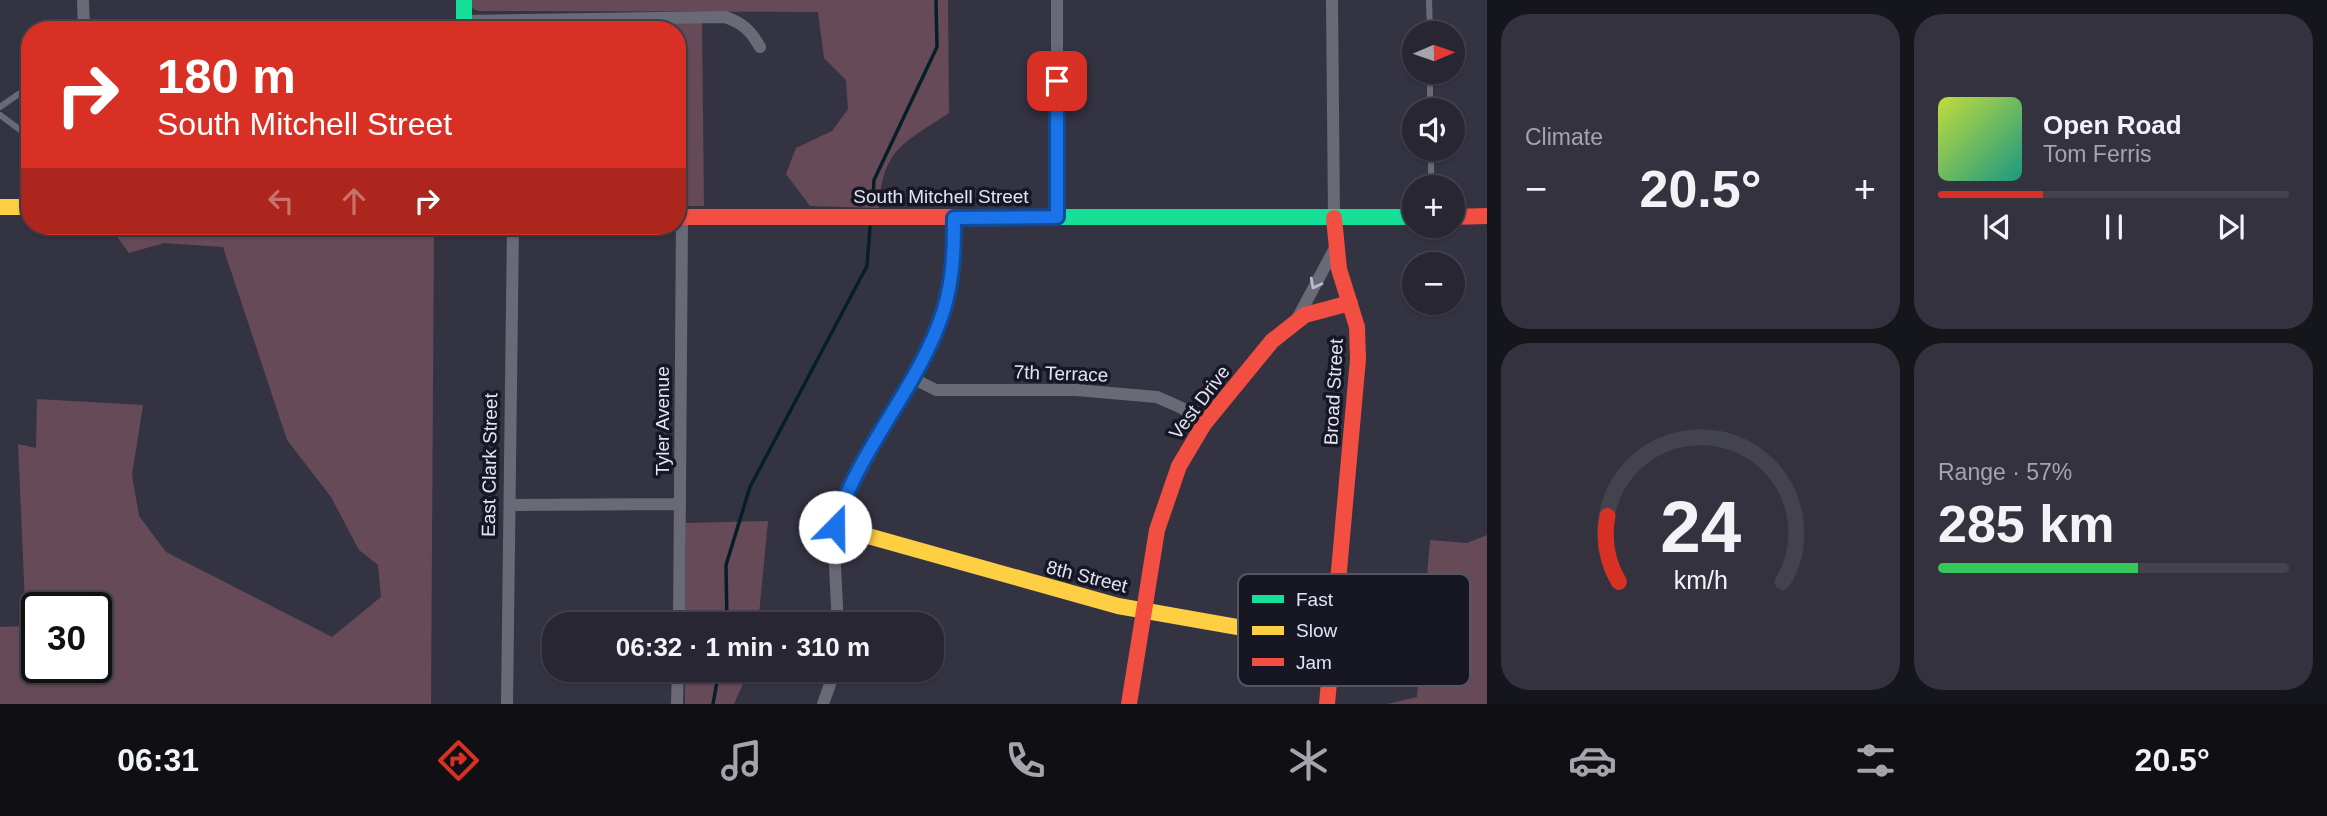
<!DOCTYPE html>
<html lang="en">
<head>
<meta charset="utf-8">
<style>
	:root { --surface:#272632; --page:#33323e; --text:#f1f3f6; --muted:#a4a5ac; --line:#43434d; --accent:#d93025 }
	body { margin:0; font-family:Arial,sans-serif; background:var(--page); color:var(--text); height:100vh; display:flex; flex-direction:column; font-size:26px; white-space:nowrap }
	* { box-sizing:border-box; margin:0 }
	p { font-size:23px; color:var(--muted) }
	.icon { flex:none; width:38px; height:38px; fill:none; stroke:currentColor; stroke-width:2; stroke-linecap:round; stroke-linejoin:round }
	.map { position:relative; flex:1; overflow:hidden }
	.details { display:flex; flex-direction:column; gap:14px; padding:14px; background:#15151c; width:840px }
	.details>* { flex:none }
	.hud { position:absolute; left:21px; top:21px; width:665px; height:214px; border-radius:28px; box-shadow:0 2px 5px #0004,0 0 0 2px var(--line); background:#d93025; color:#fff; overflow:hidden }
	.needle { width:46px; rotate:88deg }
	.controls { position:absolute; left:1402px; top:21px; display:grid; gap:14px }
	.controls a { display:grid; place-items:center; width:63px; height:63px; border-radius:50%; background:var(--surface); box-shadow:0 2px 5px #0004,0 0 0 2px var(--line); font-size:35px }
	.speed { position:absolute; left:21px; top:592px; display:flex; gap:14px; font-size:35px; font-weight:700; text-align:center }
	.speed>* { display:grid; place-content:center; width:91px; height:91px; border-radius:50%; background:var(--surface); box-shadow:0 2px 5px #0004,0 0 0 2px var(--line); line-height:1 }
	.speed .limit { border:4px solid #111; border-radius:10px; background:#fff; color:#111 }
	.pin { position:absolute; display:grid; place-items:center; width:60px; height:60px; color:#fff; margin:-30px; border-radius:14px; box-shadow:0 4px 10px #0006 }
	.me { position:absolute; width:77px; margin:-38px; rotate:22deg; stroke-linejoin:round; filter:drop-shadow(0 0 5px #0008) }
	.turn { display:flex; align-items:center; gap:24px; height:147px; padding:0 21px; font-size:32px }
	.turn .icon { width:91px; height:91px; stroke-width:2.5 }
	.turn b { display:block; font-size:49px; line-height:60px }
	.lanes { display:flex; align-items:center; height:66px; padding:0 21px; background:#0003; justify-content:center; gap:35px; direction:ltr }
	.lanes .off { opacity:.35 }
	.big { font-size:52px; font-weight:700; line-height:1.1 }
	.details .widget { flex:1; display:flex; flex-direction:column; justify-content:center; gap:10px; min-width:0; padding:0 24px; border-radius:28px; background:var(--page) }
	.details .dial { align-items:center; gap:0 }
	.dial svg { height:182px; overflow:visible; fill:none; stroke:var(--line); stroke-width:7; stroke-linecap:round; text-anchor:middle }
	.dial text { fill:var(--text); stroke:none }
	.song { display:flex; align-items:center; gap:21px }
	.cover { width:84px; height:84px; border-radius:10px; background:linear-gradient(135deg,hsl(70 70% 55%),hsl(170 70% 35%)) }
	.played { height:7px; border-radius:4px; background:linear-gradient(90deg,var(--accent) 30%,var(--line) 30%) }
	.keys { display:flex; justify-content:space-around; direction:ltr }
	.heat { display:flex; justify-content:space-between; align-items:center; font-size:38px; direction:ltr }
	.charge { height:10px; border-radius:5px; background:linear-gradient(90deg,#34c759 57%,var(--line) 0) }
	.details .tiles { flex:1; display:grid; gap:14px; grid-template-columns:repeat(2,1fr) }
	.trip { position:absolute; left:542px; top:612px; width:402px; height:70px; border-radius:28px; background:var(--surface); box-shadow:0 2px 5px #0004,0 0 0 2px var(--line); font-weight:700; line-height:70px; text-align:center }
	.tab-bar { display:flex; height:112px; justify-content:space-around; align-items:center; background:#100f14; color:var(--muted) }
	.tab-bar .icon { width:49px; height:49px }
	.tab-bar .current { color:var(--accent) }
	.tab-bar b { font-size:32px; color:var(--text) }
	main { display:flex; flex:1; min-height:0 }
	.map>svg:first-child { display:block }
	.green { fill:#664a58; fill-rule:evenodd }
	.lines { fill:none; stroke-linecap:round; stroke-linejoin:round }
	.stream { stroke:#051f29; stroke-width:3.5 }
	.lane { stroke:#6a6a77; stroke-width:6 }
	.street { stroke:#6a6a77; stroke-width:12 }
	.fast { stroke:#16e098; stroke-width:16 }
	.slow { stroke:#ffcf43; stroke-width:16 }
	.jam { stroke:#f24e42; stroke-width:16 }
	.oneway { stroke:#b9b9ca }
	.route-casing { stroke:#114b97; stroke-width:18 }
	.route { stroke:#1a73e8; stroke-width:12 }
	.labels { text-anchor:middle; stroke-width:7; stroke-linejoin:round; paint-order:stroke }
	.street-label { font-size:19px; fill:#e3e3f6; stroke:#171723 }
	.key { fill:#171723; stroke:#545462; stroke-width:2 }
	.key-label { font-size:19px; fill:#e3e3f6 }
</style>
</head>
<body>
<main>
<div class="map">
<svg width="1487" height="704" viewBox="0 0 1487 704">
	<rect width="100%" height="100%" fill="#343342"/>
	<path class="green" d="M 470,0 L 948,0 L 949,113 C 904,143 882,149 879,208 L 810,206 L 786,174 L 796,148 L 832,131 L 848,109 L 846,80 L 824,58 L 818,12 L 479,11 L 473,9 Z
		M 560,22 L 702,22 L 704,206 L 677,206 L 677,30 L 556,30 Z
		M 109,226 L 434,226 L 431,704 L 0,704 L 0,627 L 26,626 L 18,444 L 36,448 L 37,399 L 143,405 L 132,475 L 139,516 L 166,552 L 332,637 L 381,597 L 378,565 L 359,550 L 331,497 L 287,440 L 223,247 L 164,243 L 129,253 ZM 96,607 L 96,667 L 37,667 L 37,607 Z
		M 768,521 L 758,625 L 685,625 L 686,523 Z
		M 1487,535 L 1487,704 L 1387,704 L 1417,697 L 1430,540 L 1467,543 Z
		M 685,670 L 749,670 L 734,704 L 685,704 Z"/>
	<g class="lines">
		<path class="stream" d="M 873,202 L 874,180 L 937,47 L 936,0
			M 727,625 L 726,565 L 750,487 L 867,266 L 870,227
			M 713,704 L 719,670"/>
		<path class="lane" d="M 1429,0 L 1430,33
			M 1430,72 L 1430,110
			M 0,107 L 30,86
			M 0,115 L 23,132 L 30,132
			M 1431,149 L 1431,187"/>
		<path class="street" d="M 83,0 L 84,30
			M 1057,0 L 1057,217
			M 1332,0 L 1334,218
			M 464,21 L 725,17 C 743,23 751,31 760,47
			M 1297,319 L 1336,246
			M 912,378 L 936,390 L 1076,390 L 1157,397 L 1182,408 L 1204,424
			M 510,505 L 680,504
			M 679,625 L 682,217
			M 838,625 L 834,546 L 839,513 L 934,334 L 952,279 L 954,218
			M 507,704 L 513,226
			M 677,704 L 678,670
			M 823,704 L 835,670"/>
		<path class="fast" d="M 464,0 L 464,30
			M 972,217 L 1414,217"/>
		<path class="slow" d="M 0,207 L 30,207
			M 836,527 L 1118,606 L 1333,644"/>
		<path class="jam" d="M 677,217 L 972,217
			M 1452,217 L 1487,216
			M 1129,704 L 1157,530 L 1179,466 L 1204,424 L 1272,341 L 1305,315 L 1350,303
			M 1327,704 L 1358,359 L 1357,327 L 1339,269 L 1334,218"/>
	</g>
	<defs><path id="oneway-chevron" d="M-2-3.5L2.5 0L-2 3.5" fill="none" stroke-width="1.6" stroke-linecap="round" stroke-linejoin="round" transform="scale(1.75)"/></defs>
	<use class="oneway" href="#oneway-chevron" transform="translate(1315 284) rotate(118)"/>
	<g class="lines">
		<g class="route-casing">
			<path id="route" d="M 835,527 C 857,449 920,387 944,309 C 953,279 954,250 954,218 L 1057,217 L 1057,81"/>
		</g>
		<use href="#route" class="route"/>
	</g>
	<g class="labels">
		<g class="street-label">
			<text x="941" y="203">South Mitchell Street</text>
			<text transform="translate(1061 373) rotate(2)" y="7">7th Terrace</text>
			<text transform="translate(1333 392) rotate(-87)" y="7">Broad Street</text>
			<text transform="translate(1199 402) rotate(-53)" y="7">Vest Drive</text>
			<text transform="translate(662 421) rotate(-90)" y="7">Tyler Avenue</text>
			<text transform="translate(489 465) rotate(-89)" y="7">East Clark Street</text>
			<text transform="translate(1087 576) rotate(14)" y="7">8th Street</text>
		</g>
	</g>
	<rect x="1238" y="574" width="232" height="112" rx="10" class="key"/>
	<rect x="1252" y="595" width="32" height="8" fill="#16e098"/>
	<rect x="1252" y="626" width="32" height="9" fill="#ffcf43"/>
	<rect x="1252" y="658" width="32" height="8" fill="#f24e42"/>
	<g class="key-label">
		<text x="1296" y="606">Fast</text>
		<text x="1296" y="637">Slow</text>
		<text x="1296" y="669">Jam</text>
	</g>
</svg>
<div class="controls">
<a><svg class="needle" viewBox="-14 -14 28 28"><path d="M0-13l5 13h-10z" fill="#e53935"/><path d="M0 13l5-13h-10z" fill="#a4a5ac"/></svg></a>
<a><svg class="icon" aria-label="sound" viewBox="0 0 24 24"><path d="M4 9h4l5-4v14l-5-4H4zM17 9q2 3 0 6"/></svg></a>
<a>+</a>
<a>−</a>
</div>
<div class="speed"><div class="limit">30</div></div>
<div class="pin" style="left:1057px;top:81px;background:#d93025"><svg class="icon" aria-label="arrive" viewBox="0 0 24 24"><path d="M6 21V4h12l-3 4 3 4H6"/></svg></div>
<svg class="me" style="left:835px;top:527px" viewBox="-20 -20 40 40"><circle r="19" fill="#fff"/><path d="M0-13L10 11 0 6-10 11z" fill="#1a73e8"/></svg>
<div class="trip">06:32 · 1 min · 310 m</div>
<div class="hud">
<div class="turn"><svg class="icon" aria-label="right" viewBox="0 0 24 24"><path d="M7 20v-9h11M14 6l5 5-5 5"/></svg><div><b>180 m</b>South Mitchell Street</div></div>
<div class="lanes"><svg class="icon off" aria-label="left" viewBox="0 0 24 24"><path d="M17 20v-9H6M10 6l-5 5 5 5"/></svg><svg class="icon off" aria-label="ahead" viewBox="0 0 24 24"><path d="M12 20V5M6 11l6-6 6 6"/></svg><svg class="icon" aria-label="right" viewBox="0 0 24 24"><path d="M7 20v-9h11M14 6l5 5-5 5"/></svg></div>
</div>
</div>
<section class="details">
<div class="tiles">
<div class="widget"><p>Climate</p>
<div class="heat"><a>−</a><b class="big">20.5°</b><a>+</a></div>
</div>
<div class="widget">
<div class="song"><i class="cover"></i><div><b>Open Road</b><p>Tom Ferris</p></div></div>
<div class="played"></div>
<div class="keys"><svg class="icon" aria-label="previous" viewBox="0 0 24 24"><path d="M18 5L8 12l10 7zM5 5v14"/></svg><svg class="icon" aria-label="pause" viewBox="0 0 24 24"><path d="M8 5v14M16 5v14"/></svg><svg class="icon" aria-label="next" viewBox="0 0 24 24"><path d="M6 5l10 7-10 7zM19 5v14"/></svg></div>
</div>
<div class="widget dial"><svg viewBox="0 0 100 80">
<path d="M14 69A42 42 0 1 1 86 69"/>
<path d="M14 69A42 42 0 0 1 9 40" stroke="#d93025"/>
<text x="50" y="56" font-size="32" font-weight="700">24</text>
<text x="50" y="72" font-size="11">km/h</text>
</svg></div>
<div class="widget"><p>Range · 57%</p><b class="big">285 km</b><div class="charge"></div></div>
</div>
</section>
</main>
<nav class="tab-bar">
<b>06:31</b>
<svg class="icon current" aria-label="directions" viewBox="0 0 24 24"><path d="M12 3l9 9-9 9-9-9zM9 14v-3h6M13 9l2 2-2 2"/></svg>
<svg class="icon" aria-label="music" viewBox="0 0 24 24"><path d="M9 18V5l10-2v13"/><circle cx="6" cy="18" r="3"/><circle cx="16" cy="16" r="3"/></svg>
<svg class="icon" aria-label="phone" viewBox="0 0 24 24"><path d="M5 4h4l2 5-3 2q2 4 5 5l2-3 5 2v4C11 20 4 13 5 4z"/></svg>
<svg class="icon" aria-label="climate" viewBox="0 0 24 24"><path d="M12 3v18M4 7l16 10M4 17L20 7"/></svg>
<svg class="icon" aria-label="car" viewBox="0 0 24 24"><path d="M5 17H2v-5l4-1 3-4h7l3 4 3 1v5h-3M9 17h6M6 11h13"/><circle cx="7" cy="17" r="2"/><circle cx="17" cy="17" r="2"/></svg>
<svg class="icon" aria-label="filters" viewBox="0 0 24 24"><path d="M4 7h16M4 17h16"/><circle cx="9" cy="7" r="2"/><circle cx="15" cy="17" r="2"/></svg>
<b>20.5°</b>
</nav>
</body>
</html>
